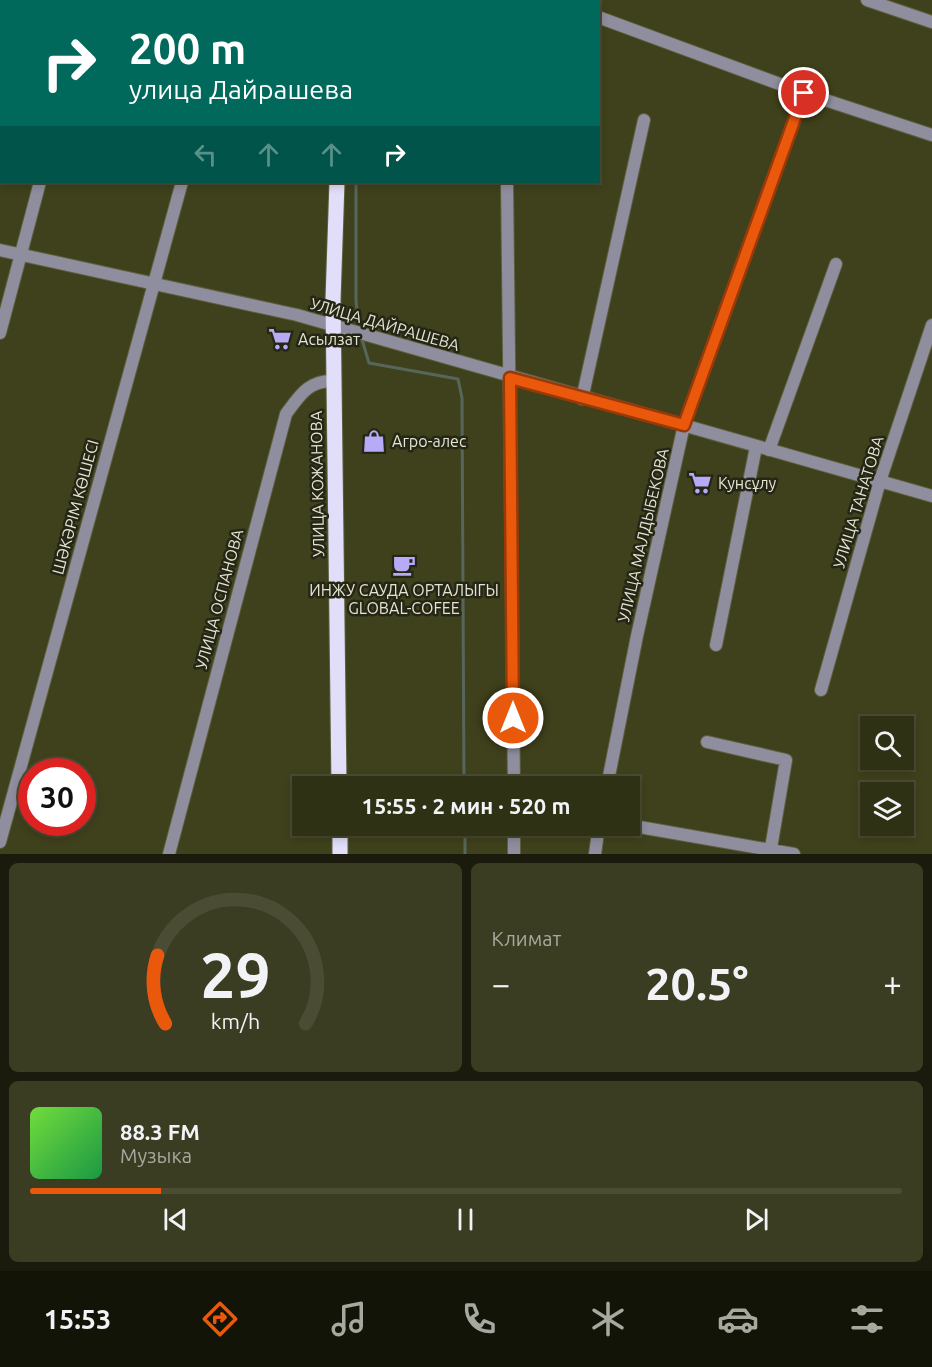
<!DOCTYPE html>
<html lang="ru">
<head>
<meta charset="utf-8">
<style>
	:root { --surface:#2f3115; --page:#3b3d22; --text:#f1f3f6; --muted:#a7a9a0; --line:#4a4c34; --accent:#ea580c }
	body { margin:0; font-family:Ubuntu,sans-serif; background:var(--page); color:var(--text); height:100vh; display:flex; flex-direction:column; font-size:22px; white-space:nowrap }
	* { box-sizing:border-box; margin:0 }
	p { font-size:20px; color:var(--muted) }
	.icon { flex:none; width:33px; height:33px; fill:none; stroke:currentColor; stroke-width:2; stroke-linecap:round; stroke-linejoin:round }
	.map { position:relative; height:854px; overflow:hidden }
	.drawer { display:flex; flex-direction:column; gap:9px; padding:9px; background:#1a1b0c; flex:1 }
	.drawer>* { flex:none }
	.banner { position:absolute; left:0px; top:0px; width:600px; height:183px; box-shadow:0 3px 9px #0003,0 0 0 2px var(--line); background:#00695c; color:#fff; overflow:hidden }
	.tools { position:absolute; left:860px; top:716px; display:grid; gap:12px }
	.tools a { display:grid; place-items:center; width:54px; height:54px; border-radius:0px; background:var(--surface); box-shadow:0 3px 9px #0003,0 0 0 2px var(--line); font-size:30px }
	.speed { position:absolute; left:18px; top:758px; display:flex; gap:12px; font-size:30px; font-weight:700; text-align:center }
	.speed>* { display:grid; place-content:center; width:78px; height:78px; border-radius:50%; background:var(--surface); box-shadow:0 3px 9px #0003,0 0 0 2px var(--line); line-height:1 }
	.speed .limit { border:9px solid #d22; background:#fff; color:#111 }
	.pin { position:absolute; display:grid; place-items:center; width:51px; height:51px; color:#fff; margin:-26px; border:3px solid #fff; border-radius:50%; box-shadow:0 2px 6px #0007 }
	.me { position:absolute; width:66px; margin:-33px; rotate:0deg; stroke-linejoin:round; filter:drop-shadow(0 0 4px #0008) }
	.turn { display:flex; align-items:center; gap:21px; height:126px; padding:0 30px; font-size:27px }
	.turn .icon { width:78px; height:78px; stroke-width:2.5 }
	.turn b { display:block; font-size:42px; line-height:51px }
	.lanes { display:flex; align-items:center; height:57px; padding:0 30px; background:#0003; justify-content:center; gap:30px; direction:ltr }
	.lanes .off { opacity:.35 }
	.big { font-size:45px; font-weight:700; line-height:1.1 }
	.drawer .card { flex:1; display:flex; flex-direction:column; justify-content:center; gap:9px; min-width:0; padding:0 21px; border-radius:9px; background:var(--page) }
	.drawer .dial { align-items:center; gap:0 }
	.dial svg { height:156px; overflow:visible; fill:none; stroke:var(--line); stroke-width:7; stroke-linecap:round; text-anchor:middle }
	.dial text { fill:var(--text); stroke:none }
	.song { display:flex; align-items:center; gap:18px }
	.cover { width:72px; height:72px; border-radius:9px; background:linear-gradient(135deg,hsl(100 70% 55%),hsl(140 70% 35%)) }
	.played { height:6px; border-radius:3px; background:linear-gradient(90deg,var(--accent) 15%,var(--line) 15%) }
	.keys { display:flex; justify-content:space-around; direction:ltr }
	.heat { display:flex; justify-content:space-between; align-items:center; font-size:33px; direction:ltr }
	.drawer .tiles { flex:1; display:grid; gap:9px; grid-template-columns:1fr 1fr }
	.card:last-child { grid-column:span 2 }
	.trip { position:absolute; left:292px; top:776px; width:348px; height:60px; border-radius:0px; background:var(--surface); box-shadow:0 3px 9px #0003,0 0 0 2px var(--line); font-weight:700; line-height:60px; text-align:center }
	.menu { display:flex; height:96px; justify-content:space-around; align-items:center; background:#131408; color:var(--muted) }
	.menu .icon { width:42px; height:42px }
	.menu .active { color:var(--accent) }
	.menu b { font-size:27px; color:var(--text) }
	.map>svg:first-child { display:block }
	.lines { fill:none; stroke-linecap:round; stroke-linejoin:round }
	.stream { stroke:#57665b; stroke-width:3 }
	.minor-casing { stroke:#5d5f3d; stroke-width:14 }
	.major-casing { stroke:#5d5f3d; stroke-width:17 }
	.minor { stroke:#8f8e9f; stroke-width:12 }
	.major { stroke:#e1defa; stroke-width:15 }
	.route-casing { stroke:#983908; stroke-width:15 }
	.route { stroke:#ea580c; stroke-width:10 }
	.labels { text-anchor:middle; stroke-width:5; stroke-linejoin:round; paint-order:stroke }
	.street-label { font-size:16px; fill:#e4e5d1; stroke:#252616 }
	.poi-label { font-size:16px; fill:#e4e5d1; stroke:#252616; text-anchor:start }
</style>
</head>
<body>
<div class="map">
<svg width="932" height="854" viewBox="0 0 932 854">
	<rect width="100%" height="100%" fill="#3f411c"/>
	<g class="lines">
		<path class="stream" d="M 354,0 L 354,2
			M 356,182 L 356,301 L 359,330
			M 361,336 L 369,363 L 458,379 L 462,398 L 464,786
			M 465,825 L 465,854"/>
		<g class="minor-casing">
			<path id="minor" d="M 503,0 L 503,2
				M 554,0 L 558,2
				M 867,0 L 932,22
				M 88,2 L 88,0
				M 598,17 L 804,93 L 932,135
				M 507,182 L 514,786
				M 0,250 L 297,315 L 932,496
				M 0,333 L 40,182
				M 582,399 L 644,120
				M 769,450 L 836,264
				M 716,645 L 756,447
				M 821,690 L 880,481 L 932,325
				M 707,742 L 786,760 L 771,848
				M 607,786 L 637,636 L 684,425 L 804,93
				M 514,825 L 514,854
				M 628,825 L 794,854
				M 0,842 L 182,182
				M 169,854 L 286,414 C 300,395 309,380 334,381
				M 595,854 L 599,825"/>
		</g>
		<g class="major-casing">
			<path id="major" d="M 340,0 L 340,2
				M 337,182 L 333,300 L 339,786
				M 340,825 L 340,854"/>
		</g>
		<use href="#minor" class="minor"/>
		<use href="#major" class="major"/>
	</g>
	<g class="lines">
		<g class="route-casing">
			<path id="route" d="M 513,718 L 510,378 L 684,425 L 804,93"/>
		</g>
		<use href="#route" class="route"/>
	</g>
	<defs>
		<g id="supermarket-bare" transform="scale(1.8)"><path d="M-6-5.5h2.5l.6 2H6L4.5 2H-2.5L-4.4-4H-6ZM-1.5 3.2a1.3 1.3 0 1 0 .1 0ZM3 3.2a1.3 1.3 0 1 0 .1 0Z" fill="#b7abf8" stroke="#252616" stroke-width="2.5" paint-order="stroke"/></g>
		<g id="shop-bare" transform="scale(1.8)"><path d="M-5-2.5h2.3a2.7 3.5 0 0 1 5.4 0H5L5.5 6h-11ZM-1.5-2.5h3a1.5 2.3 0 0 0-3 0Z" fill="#b7abf8" stroke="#252616" stroke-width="2.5" paint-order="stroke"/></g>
		<g id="cafe-bare" transform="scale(1.8)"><path d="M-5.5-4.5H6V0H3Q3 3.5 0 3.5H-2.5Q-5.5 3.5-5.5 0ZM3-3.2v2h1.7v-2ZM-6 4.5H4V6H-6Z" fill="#b7abf8" stroke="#252616" stroke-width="2.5" paint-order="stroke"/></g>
	</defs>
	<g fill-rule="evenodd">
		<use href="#supermarket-bare" x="280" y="339"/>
		<use href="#shop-bare" x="374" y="441"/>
		<use href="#supermarket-bare" x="700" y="483"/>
		<use href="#cafe-bare" x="404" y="565"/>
	</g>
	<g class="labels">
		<g class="street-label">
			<text transform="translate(385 324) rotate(16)" y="6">УЛИЦА ДАЙРАШЕВА</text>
			<text transform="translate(317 484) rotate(-91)" y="6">УЛИЦА КОЖАНОВА</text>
			<text transform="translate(858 502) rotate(-73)" y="6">УЛИЦА ТАНАТОВА</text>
			<text transform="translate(75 507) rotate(-75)" y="6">ШӘКӘРІМ КӨШЕСІ</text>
			<text transform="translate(643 535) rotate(-77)" y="6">УЛИЦА МАЛДЫБЕКОВА</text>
			<text transform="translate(219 599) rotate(-75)" y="6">УЛИЦА ОСПАНОВА</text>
		</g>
		<g class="poi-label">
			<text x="298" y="345">Асылзат</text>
			<text x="392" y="447">Агро-алес</text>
			<text x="718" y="489">Кунсұлу</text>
			<text x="404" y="596" text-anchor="middle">ИНЖУ САУДА ОРТАЛЫГЫ<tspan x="404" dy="18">GLOBAL-COFEE</tspan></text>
		</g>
	</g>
</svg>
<div class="tools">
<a><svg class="icon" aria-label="search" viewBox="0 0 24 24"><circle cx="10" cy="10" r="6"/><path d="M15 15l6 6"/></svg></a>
<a><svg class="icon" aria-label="layers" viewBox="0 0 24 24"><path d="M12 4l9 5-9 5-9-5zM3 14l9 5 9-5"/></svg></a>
</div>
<div class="speed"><div class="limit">30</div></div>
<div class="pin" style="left:804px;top:93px;background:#d93025"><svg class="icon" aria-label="arrive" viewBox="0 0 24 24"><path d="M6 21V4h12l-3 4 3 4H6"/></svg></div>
<svg class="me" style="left:513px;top:718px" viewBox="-20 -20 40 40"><circle r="17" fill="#ea580c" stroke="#fff" stroke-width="3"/><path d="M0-11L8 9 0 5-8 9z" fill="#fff"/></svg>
<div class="trip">15:55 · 2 мин · 520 m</div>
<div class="banner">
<div class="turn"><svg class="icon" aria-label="right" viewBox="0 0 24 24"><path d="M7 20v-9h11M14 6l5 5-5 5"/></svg><div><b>200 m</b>улица Дайрашева</div></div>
<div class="lanes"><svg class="icon off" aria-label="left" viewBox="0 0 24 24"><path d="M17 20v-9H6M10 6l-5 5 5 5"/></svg><svg class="icon off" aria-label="ahead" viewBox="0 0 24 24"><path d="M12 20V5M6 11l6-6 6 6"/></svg><svg class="icon off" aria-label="ahead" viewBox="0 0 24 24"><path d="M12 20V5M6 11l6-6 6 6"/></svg><svg class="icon" aria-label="right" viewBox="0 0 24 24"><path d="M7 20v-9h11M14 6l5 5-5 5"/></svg></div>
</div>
</div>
<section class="drawer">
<div class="tiles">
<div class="card dial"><svg viewBox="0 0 100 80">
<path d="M14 69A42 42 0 1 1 86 69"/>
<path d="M14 69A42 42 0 0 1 10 34" stroke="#ea580c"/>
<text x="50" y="56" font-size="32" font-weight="700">29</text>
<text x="50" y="72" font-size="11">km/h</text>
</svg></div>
<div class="card"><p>Климат</p>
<div class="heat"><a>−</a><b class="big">20.5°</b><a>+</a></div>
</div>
<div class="card">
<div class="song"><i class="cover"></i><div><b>88.3 FM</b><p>Музыка</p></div></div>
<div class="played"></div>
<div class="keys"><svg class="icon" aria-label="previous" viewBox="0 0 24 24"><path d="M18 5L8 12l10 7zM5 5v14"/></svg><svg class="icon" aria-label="pause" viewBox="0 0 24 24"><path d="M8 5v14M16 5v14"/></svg><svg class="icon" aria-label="next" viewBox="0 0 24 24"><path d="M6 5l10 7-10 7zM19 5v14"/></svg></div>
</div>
</div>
</section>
<nav class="menu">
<b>15:53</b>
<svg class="icon active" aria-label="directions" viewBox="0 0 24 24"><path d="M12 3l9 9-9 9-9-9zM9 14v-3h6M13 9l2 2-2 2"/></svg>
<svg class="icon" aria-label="music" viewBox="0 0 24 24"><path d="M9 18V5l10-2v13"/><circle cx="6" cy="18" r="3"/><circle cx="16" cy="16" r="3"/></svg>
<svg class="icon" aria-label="phone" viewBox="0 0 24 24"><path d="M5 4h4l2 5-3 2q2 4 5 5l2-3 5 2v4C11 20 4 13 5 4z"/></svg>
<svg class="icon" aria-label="climate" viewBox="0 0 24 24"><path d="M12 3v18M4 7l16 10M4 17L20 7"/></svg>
<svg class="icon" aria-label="car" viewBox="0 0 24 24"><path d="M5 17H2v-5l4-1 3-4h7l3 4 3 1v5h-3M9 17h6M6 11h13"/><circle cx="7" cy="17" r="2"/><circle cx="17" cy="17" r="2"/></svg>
<svg class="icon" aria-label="filters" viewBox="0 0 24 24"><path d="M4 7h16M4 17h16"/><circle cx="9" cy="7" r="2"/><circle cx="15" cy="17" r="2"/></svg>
</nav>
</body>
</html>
